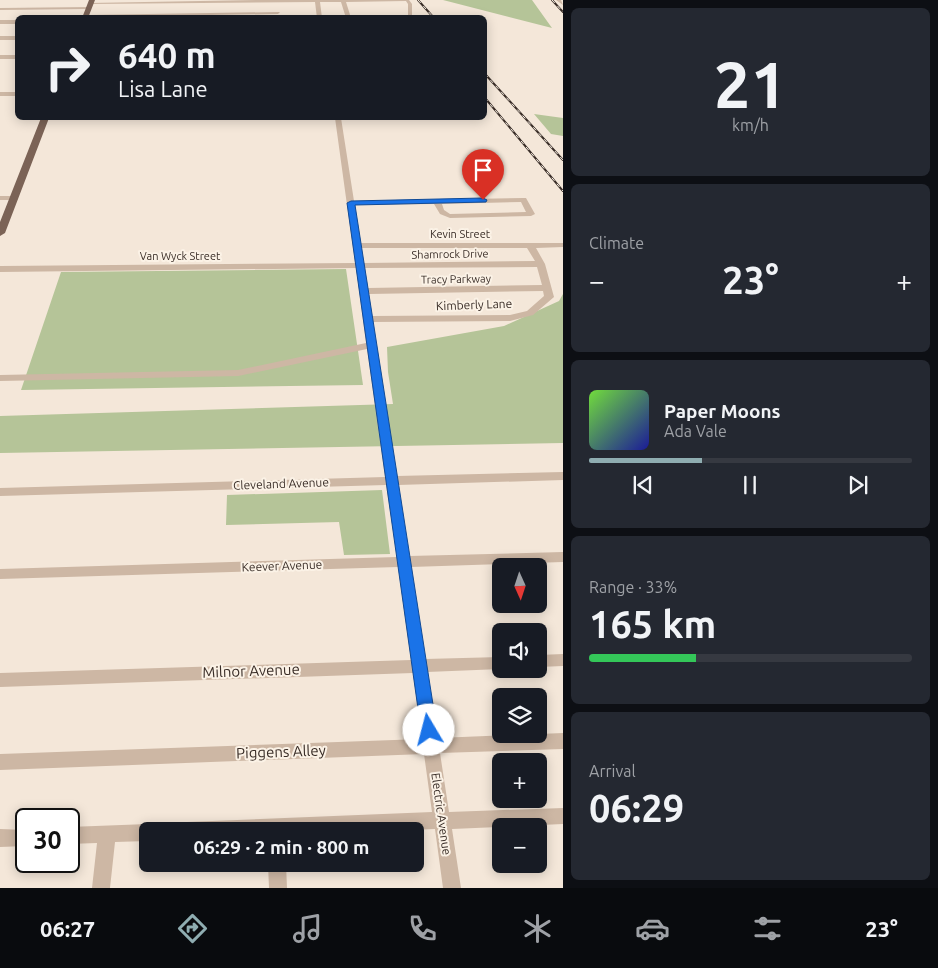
<!DOCTYPE html>
<html lang="en">
<head>
<meta charset="utf-8">
<style>
	:root { --surface:#171b24; --page:#242831; --text:#f1f3f6; --muted:#9ea1a6; --line:#363941; --accent:#8fadb1 }
	body { margin:0; font-family:Ubuntu,sans-serif; background:var(--page); color:var(--text); height:100vh; display:flex; flex-direction:column; font-size:19px; white-space:nowrap }
	* { box-sizing:border-box; margin:0 }
	p { font-size:16px; color:var(--muted) }
	.icon { flex:none; width:28px; height:28px; fill:none; stroke:currentColor; stroke-width:2; stroke-linecap:round; stroke-linejoin:round }
	.map { position:relative; flex:1; overflow:hidden }
	.panel { display:flex; flex-direction:column; gap:8px; padding:8px; background:#0d0f14; width:375px }
	.panel>* { flex:none }
	.top-card { position:absolute; left:15px; top:15px; width:472px; height:105px; border-radius:8px; box-shadow:0 2px 12px #0003; background:#171b24; color:var(--text); overflow:hidden }
	.needle { width:32px; rotate:177deg }
	.buttons { position:absolute; left:492px; top:558px; display:grid; gap:10px }
	.buttons a { display:grid; place-items:center; width:55px; height:55px; border-radius:8px; background:var(--surface); box-shadow:0 2px 12px #0003; font-size:25px }
	.speed { position:absolute; left:15px; top:808px; display:flex; gap:10px; font-size:25px; font-weight:700; text-align:center }
	.speed>* { display:grid; place-content:center; width:65px; height:65px; border-radius:50%; background:var(--surface); box-shadow:0 2px 12px #0003; line-height:1 }
	.speed .limit { border:2px solid #111; border-radius:8px; background:#fff; color:#111 }
	.pin { position:absolute; display:grid; place-items:center; width:42px; height:42px; color:#fff; margin:-51px -21px; border-radius:50% 50% 50% 0; rotate:-45deg; box-shadow:0 0 5px #0007 }
	.pin .icon { rotate:45deg }
	.me { position:absolute; width:55px; margin:-28px; rotate:352deg; stroke-linejoin:round; filter:drop-shadow(0 0 4px #0008) }
	.turn { display:flex; align-items:center; gap:18px; height:105px; padding:0 20px; font-size:22px }
	.turn .icon { width:65px; height:65px; stroke-width:2.5 }
	.turn b { display:block; font-size:35px; line-height:42px }
	.big { font-size:38px; font-weight:600; line-height:1.1 }
	.panel .tile { flex:1; display:flex; flex-direction:column; justify-content:center; gap:8px; min-width:0; padding:0 18px; border-radius:8px; background:var(--page) }
	.panel .dial { align-items:center; gap:0 }
	.dial b { font-size:65px; line-height:1 }
	.song { display:flex; align-items:center; gap:15px }
	.cover { width:60px; height:60px; border-radius:8px; background:linear-gradient(135deg,hsl(100 70% 55%),hsl(240 70% 35%)) }
	.played { height:5px; border-radius:2px; background:linear-gradient(90deg,var(--accent) 35%,var(--line) 35%) }
	.keys { display:flex; justify-content:space-around; direction:ltr }
	.heat { display:flex; justify-content:space-between; align-items:center; font-size:28px; direction:ltr }
	.charge { height:8px; border-radius:4px; background:linear-gradient(90deg,#34c759 33%,var(--line) 0) }
	.trip { position:absolute; left:139px; top:822px; width:285px; height:50px; border-radius:8px; background:var(--surface); box-shadow:0 2px 12px #0003; font-weight:600; line-height:50px; text-align:center }
	.menu { display:flex; height:80px; justify-content:space-around; align-items:center; background:#090b0e; color:var(--muted) }
	.menu .icon { width:35px; height:35px }
	.menu .on { color:var(--accent) }
	.menu b { font-size:22px; color:var(--text) }
	main { display:flex; flex:1; min-height:0 }
	.map>svg:first-child { display:block }
	.green { fill:#b5c498 }
	.lines { fill:none; stroke-linecap:round; stroke-linejoin:round }
	.minor { fill:#cdb7a4; fill-rule:evenodd }
	.major { fill:#7b6356; fill-rule:evenodd }
	.rail-casing { stroke:#382c26; stroke-width:2 }
	.rail { stroke:#fbf2e6; stroke-width:1; stroke-dasharray:4; stroke-linecap:butt }
	.route { fill:#1a73e8; stroke:#114b97 }
	.labels { text-anchor:middle; stroke-width:4; stroke-linejoin:round; paint-order:stroke }
	.far-street-label { font-size:11px; fill:#382c26; stroke:#fbf2e6 }
	.street-label { font-size:12px; fill:#382c26; stroke:#fbf2e6 }
	.near-street-label { font-size:15px; fill:#382c26; stroke:#fbf2e6 }
</style>
</head>
<body>
<main>
<div class="map">
<svg width="563" height="888" viewBox="0 0 563 888">
	<rect width="100%" height="100%" fill="#f4e7d9"/>
	<path class="green" d="M 443,0 L 532,0 L 552,28 Z
		M 534,114 L 563,118 L 563,136 L 551,134 Z
		M 346,269 L 363,385 L 21,390 L 61,272 Z
		M 563,294 L 563,443 L 0,453 L 0,416 L 393,404 L 388,372 L 387,347 L 504,326 L 559,301 Z
		M 382,490 L 390,554 L 344,555 L 339,522 L 226,525 L 227,495 Z"/>
	<g class="lines">
		<path class="minor" d="M 257,0 L 409,0 L 412,4 L 412,18 L 408,18 L 408,4 L 406,1 L 346,2 L 351,18 L 346,18 L 341,2 L 320,2 L 322,18 L 317,18 L 315,2 L 91,4 L 89,3 Z
			M 556,0 L 561,0 L 563,5 Z
			M 91,7 L 89,9 L 0,10 L 0,8 Z
			M 280,12 L 278,14 L 86,17 L 84,16 L 86,15 Z
			M 0,20 L 18,20 L 18,24 L 0,24 Z
			M 0,36 L 18,36 L 18,40 L 0,40 Z
			M 0,55 L 18,55 L 18,59 L 0,59 Z
			M 0,92 L 18,92 L 18,96 L 0,96 Z
			M 335,118 L 341,118 L 354,201 L 523,198 L 526,198 L 535,214 L 531,216 L 450,218 L 440,214 L 434,204 L 355,205 L 361,243 L 563,243 L 563,247 L 536,248 L 545,264 L 554,297 L 533,315 L 510,321 L 373,322 L 397,476 L 563,472 L 563,480 L 398,485 L 409,556 L 563,552 L 563,562 L 411,567 L 425,659 L 501,657 L 501,669 L 503,669 L 501,669 L 427,672 L 438,738 L 563,733 L 563,749 L 440,753 L 449,812 L 563,808 L 563,824 L 452,829 L 461,888 L 443,888 L 435,829 L 381,831 L 148,831 L 148,841 L 115,842 L 110,888 L 92,888 L 97,843 L 69,844 L 69,827 L 148,824 L 155,828 L 156,825 L 162,823 L 432,812 L 424,754 L 0,770 L 0,754 L 422,739 L 413,673 L 0,687 L 0,673 L 411,660 L 398,567 L 0,579 L 0,569 L 397,557 L 386,485 L 0,496 L 0,488 L 385,477 L 367,349 L 238,376 L 0,381 L 0,375 L 238,370 L 366,343 L 356,268 L 0,272 L 0,266 L 355,263 ZM 521,202 L 526,212 L 450,214 L 444,210 L 442,204 ZM 361,248 L 527,248 L 535,261 L 364,263 ZM 537,267 L 542,285 L 368,288 L 365,268 ZM 543,291 L 544,296 L 527,311 L 510,315 L 372,316 L 369,294 Z
			M 0,196 L 14,196 L 18,198 L 14,200 L 0,200 Z
			M 563,654 L 563,666 L 539,667 L 539,655 Z
			M 0,829 L 26,830 L 26,846 L 0,847 Z
			M 268,864 L 286,864 L 287,888 L 269,888 Z"/>
		<path class="major" d="M 89,0 L 95,0 L 88,18 L 82,18 Z
			M 41,118 L 49,118 L 5,233 L 0,236 L 0,222 Z"/>
		<g class="rail-casing">
			<path id="rail" d="M 418,0 L 434,18
				M 552,0 L 563,12
				M 485,74 L 563,160
				M 485,98 L 563,191"/>
		</g>
		<use href="#rail" class="rail"/>
	</g>
	<path class="route" d="M 483,198 L 487,200 L 486,202 L 355,205 L 437,730 L 435,735 L 429,737 L 423,735 L 421,730 L 347,203 L 351,201 Z"/>
	<g class="labels">
		<g class="far-street-label">
			<text x="460" y="238">Kevin Street</text>
			<text transform="translate(450 254) rotate(-1)" y="4">Shamrock Drive</text>
			<text x="180" y="260">Van Wyck Street</text>
			<text transform="translate(456 279) rotate(-1)" y="4">Tracy Parkway</text>
		</g>
		<g class="street-label">
			<text transform="translate(474 305) rotate(-2)" y="4">Kimberly Lane</text>
			<text transform="translate(281 484) rotate(-2)" y="4">Cleveland Avenue</text>
			<text transform="translate(282 566) rotate(-2)" y="4">Keever Avenue</text>
			<text transform="translate(441 814) rotate(82)" y="4">Electric Avenue</text>
		</g>
		<g class="near-street-label">
			<text transform="translate(251 671) rotate(-2)" y="5">Milnor Avenue</text>
			<text transform="translate(281 752) rotate(-2)" y="5">Piggens Alley</text>
		</g>
	</g>
</svg>
<div class="buttons">
<a><svg class="needle" viewBox="-14 -14 28 28"><path d="M0-13l5 13h-10z" fill="#e53935"/><path d="M0 13l5-13h-10z" fill="#9ea1a6"/></svg></a>
<a><svg class="icon" aria-label="sound" viewBox="0 0 24 24"><path d="M4 9h4l5-4v14l-5-4H4zM17 9q2 3 0 6"/></svg></a>
<a><svg class="icon" aria-label="layers" viewBox="0 0 24 24"><path d="M12 4l9 5-9 5-9-5zM3 14l9 5 9-5"/></svg></a>
<a>+</a>
<a>−</a>
</div>
<div class="speed"><div class="limit">30</div></div>
<div class="pin" style="left:483px;top:200px;background:#d93025"><svg class="icon" aria-label="arrive" viewBox="0 0 24 24"><path d="M6 21V4h12l-3 4 3 4H6"/></svg></div>
<svg class="me" style="left:429px;top:730px" viewBox="-20 -20 40 40"><circle r="19" fill="#fff"/><path d="M0-13L10 11 0 6-10 11z" fill="#1a73e8"/></svg>
<div class="trip">06:29 · 2 min · 800 m</div>
<div class="top-card">
<div class="turn"><svg class="icon" aria-label="right" viewBox="0 0 24 24"><path d="M7 20v-9h11M14 6l5 5-5 5"/></svg><div><b>640 m</b>Lisa Lane</div></div>
</div>
</div>
<section class="panel">
<div class="tile dial"><b>21</b><p>km/h</p></div>
<div class="tile"><p>Climate</p>
<div class="heat"><a>−</a><b class="big">23°</b><a>+</a></div>
</div>
<div class="tile">
<div class="song"><i class="cover"></i><div><b>Paper Moons</b><p>Ada Vale</p></div></div>
<div class="played"></div>
<div class="keys"><svg class="icon" aria-label="previous" viewBox="0 0 24 24"><path d="M18 5L8 12l10 7zM5 5v14"/></svg><svg class="icon" aria-label="pause" viewBox="0 0 24 24"><path d="M8 5v14M16 5v14"/></svg><svg class="icon" aria-label="next" viewBox="0 0 24 24"><path d="M6 5l10 7-10 7zM19 5v14"/></svg></div>
</div>
<div class="tile"><p>Range · 33%</p><b class="big">165 km</b><div class="charge"></div></div>
<div class="tile"><p>Arrival</p><b class="big">06:29</b></div>
</section>
</main>
<nav class="menu">
<b>06:27</b>
<svg class="icon on" aria-label="directions" viewBox="0 0 24 24"><path d="M12 3l9 9-9 9-9-9zM9 14v-3h6M13 9l2 2-2 2"/></svg>
<svg class="icon" aria-label="music" viewBox="0 0 24 24"><path d="M9 18V5l10-2v13"/><circle cx="6" cy="18" r="3"/><circle cx="16" cy="16" r="3"/></svg>
<svg class="icon" aria-label="phone" viewBox="0 0 24 24"><path d="M5 4h4l2 5-3 2q2 4 5 5l2-3 5 2v4C11 20 4 13 5 4z"/></svg>
<svg class="icon" aria-label="climate" viewBox="0 0 24 24"><path d="M12 3v18M4 7l16 10M4 17L20 7"/></svg>
<svg class="icon" aria-label="car" viewBox="0 0 24 24"><path d="M5 17H2v-5l4-1 3-4h7l3 4 3 1v5h-3M9 17h6M6 11h13"/><circle cx="7" cy="17" r="2"/><circle cx="17" cy="17" r="2"/></svg>
<svg class="icon" aria-label="filters" viewBox="0 0 24 24"><path d="M4 7h16M4 17h16"/><circle cx="9" cy="7" r="2"/><circle cx="15" cy="17" r="2"/></svg>
<b>23°</b>
</nav>
</body>
</html>
